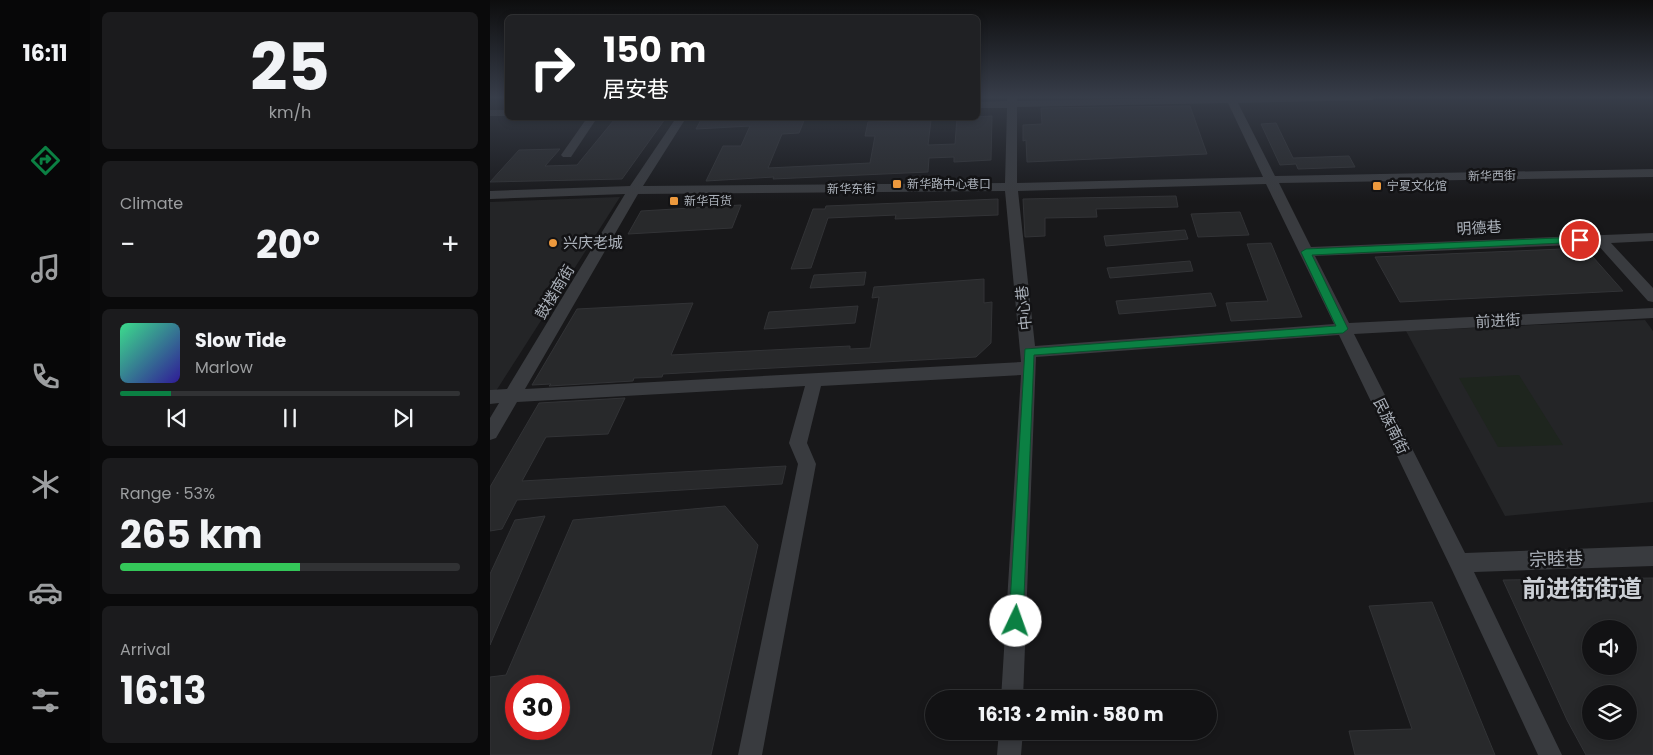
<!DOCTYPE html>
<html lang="en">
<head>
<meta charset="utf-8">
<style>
	:root { --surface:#121214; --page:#1b1b1d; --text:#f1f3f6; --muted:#9c9ea0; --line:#313234; --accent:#0b8043 }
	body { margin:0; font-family:Poppins,"Noto Sans SC",sans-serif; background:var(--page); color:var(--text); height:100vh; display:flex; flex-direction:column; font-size:19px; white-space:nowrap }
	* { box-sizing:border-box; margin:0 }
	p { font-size:16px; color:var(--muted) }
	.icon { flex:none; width:28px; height:28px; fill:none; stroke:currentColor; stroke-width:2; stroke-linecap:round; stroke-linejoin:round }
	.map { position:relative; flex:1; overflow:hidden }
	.side { display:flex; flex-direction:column; gap:12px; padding:12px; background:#0a0a0b; width:400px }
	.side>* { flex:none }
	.guide { position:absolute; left:15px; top:15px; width:475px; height:105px; border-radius:8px; box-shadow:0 2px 8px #0003,0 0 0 1px var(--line); background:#202124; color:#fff; overflow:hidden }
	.controls { position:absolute; left:1092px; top:620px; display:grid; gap:10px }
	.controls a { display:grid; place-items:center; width:55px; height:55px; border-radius:50%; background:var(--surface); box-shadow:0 2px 8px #0003,0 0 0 1px var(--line); font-size:25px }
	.speed { position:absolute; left:15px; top:675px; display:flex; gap:10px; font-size:25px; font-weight:700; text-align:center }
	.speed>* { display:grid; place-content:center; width:65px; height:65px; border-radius:50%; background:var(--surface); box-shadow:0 2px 8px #0003,0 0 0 1px var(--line); line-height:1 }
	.speed .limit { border:8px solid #d22; background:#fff; color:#111 }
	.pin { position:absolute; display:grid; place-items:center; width:42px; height:42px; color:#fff; margin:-21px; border:2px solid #fff; border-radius:50%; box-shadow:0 1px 5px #0007 }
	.me { position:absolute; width:55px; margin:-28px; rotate:3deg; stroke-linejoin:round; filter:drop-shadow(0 0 4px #0008) }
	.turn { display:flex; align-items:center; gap:18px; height:105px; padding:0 15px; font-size:22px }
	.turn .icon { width:65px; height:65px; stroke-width:2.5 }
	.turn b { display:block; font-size:35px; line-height:42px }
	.big { font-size:38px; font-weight:700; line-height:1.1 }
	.side .card { flex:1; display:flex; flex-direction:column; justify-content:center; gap:8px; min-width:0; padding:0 18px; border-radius:8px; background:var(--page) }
	.side .dial { align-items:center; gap:0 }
	.dial b { font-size:65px; line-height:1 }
	.song { display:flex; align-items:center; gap:15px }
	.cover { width:60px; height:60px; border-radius:8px; background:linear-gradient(135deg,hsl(150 70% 55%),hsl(250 70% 35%)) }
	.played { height:5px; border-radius:2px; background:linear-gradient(90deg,var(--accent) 15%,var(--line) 15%) }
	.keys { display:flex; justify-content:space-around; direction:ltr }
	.heat { display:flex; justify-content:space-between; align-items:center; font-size:28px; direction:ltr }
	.charge { height:8px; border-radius:4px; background:linear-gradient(90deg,#34c759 53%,var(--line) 0) }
	.trip { position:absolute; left:435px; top:690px; width:292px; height:50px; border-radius:25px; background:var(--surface); box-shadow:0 2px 8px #0003,0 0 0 1px var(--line); font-weight:700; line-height:50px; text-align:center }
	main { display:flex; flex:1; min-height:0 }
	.dock { display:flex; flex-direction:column; width:90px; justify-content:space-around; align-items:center; background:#070708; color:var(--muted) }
	.dock .icon { width:35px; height:35px }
	.dock .current { color:var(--accent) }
	.dock b { font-size:22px; color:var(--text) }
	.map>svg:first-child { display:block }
	.built { fill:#242527 }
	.green { fill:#1e251e }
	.building { fill:#28292b; stroke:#323336; fill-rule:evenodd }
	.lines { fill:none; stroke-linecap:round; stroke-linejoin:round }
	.minor { fill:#393b3f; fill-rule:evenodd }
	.route { fill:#0b8043; stroke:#07532c }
	.poi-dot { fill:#ed993d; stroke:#131315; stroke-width:2 }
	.labels { text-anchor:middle; stroke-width:5; stroke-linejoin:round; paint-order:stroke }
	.far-street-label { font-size:12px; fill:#abb1ba; stroke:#131315 }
	.far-poi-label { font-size:12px; fill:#abb1ba; stroke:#131315; text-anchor:start }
	.street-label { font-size:15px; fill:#abb1ba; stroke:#131315 }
	.poi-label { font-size:15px; fill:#abb1ba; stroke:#131315; text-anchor:start }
	.near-street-label { font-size:18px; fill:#abb1ba; stroke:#131315 }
	.near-district-label { font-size:24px; font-weight:bold; fill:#ccd0d6; stroke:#131315 }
</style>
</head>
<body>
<main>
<nav class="dock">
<b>16:11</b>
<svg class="icon current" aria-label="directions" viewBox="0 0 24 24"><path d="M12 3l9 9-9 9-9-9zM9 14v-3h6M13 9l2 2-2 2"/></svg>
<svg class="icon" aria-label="music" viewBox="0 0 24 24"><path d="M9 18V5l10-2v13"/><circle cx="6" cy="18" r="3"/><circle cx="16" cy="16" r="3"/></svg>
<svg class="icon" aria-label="phone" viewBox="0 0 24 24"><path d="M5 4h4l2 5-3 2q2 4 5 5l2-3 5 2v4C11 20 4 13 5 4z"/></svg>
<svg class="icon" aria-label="climate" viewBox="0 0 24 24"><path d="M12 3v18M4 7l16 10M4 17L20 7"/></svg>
<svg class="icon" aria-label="car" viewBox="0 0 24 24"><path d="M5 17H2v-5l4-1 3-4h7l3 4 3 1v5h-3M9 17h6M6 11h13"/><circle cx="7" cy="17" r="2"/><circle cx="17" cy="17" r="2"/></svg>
<svg class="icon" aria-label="filters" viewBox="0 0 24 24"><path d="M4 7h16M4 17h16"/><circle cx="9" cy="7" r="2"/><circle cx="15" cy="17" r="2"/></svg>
</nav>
<section class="side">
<div class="card dial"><b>25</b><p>km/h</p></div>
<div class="card"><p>Climate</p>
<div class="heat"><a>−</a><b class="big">20°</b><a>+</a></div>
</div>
<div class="card">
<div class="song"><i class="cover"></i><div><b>Slow Tide</b><p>Marlow</p></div></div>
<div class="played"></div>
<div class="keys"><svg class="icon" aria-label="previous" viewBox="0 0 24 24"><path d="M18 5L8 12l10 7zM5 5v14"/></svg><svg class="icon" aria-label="pause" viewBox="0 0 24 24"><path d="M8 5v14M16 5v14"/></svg><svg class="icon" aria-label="next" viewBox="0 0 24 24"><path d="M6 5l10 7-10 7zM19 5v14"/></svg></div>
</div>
<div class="card"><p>Range · 53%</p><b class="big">265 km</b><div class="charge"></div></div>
<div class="card"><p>Arrival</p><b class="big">16:13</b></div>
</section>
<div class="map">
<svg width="1163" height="755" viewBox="0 0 1163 755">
	<rect width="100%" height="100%" fill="#18181a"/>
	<path class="built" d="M 130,197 L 6,391 L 0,391 L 0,202 Z
		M 1155,320 L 1163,331 L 1163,502 L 1015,516 L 916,331 Z"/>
	<path class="green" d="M 1029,375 L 1073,445 L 1008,447 L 969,378 Z"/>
	<path class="building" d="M 700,106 L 717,154 L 537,162 L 536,140 L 533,141 L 533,125 L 552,124 L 551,108 Z
		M 502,116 L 501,160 L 464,162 L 464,157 L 439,158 L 438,172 L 283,179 L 284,177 L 216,181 L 233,146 L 251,146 L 260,126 L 206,129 L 212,118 L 315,118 L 309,133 L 292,134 L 278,168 L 380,163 L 385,136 L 375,136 L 378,122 L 441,120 L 438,145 L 465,144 L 467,118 Z
		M 175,119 L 132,179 L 0,182 L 29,150 L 70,149 L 55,166 L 87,165 L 124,120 Z
		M 786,123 L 803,158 L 859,156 L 865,167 L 808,169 L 806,164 L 790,165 L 771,124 Z
		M 686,196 L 688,207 L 606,209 L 607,217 L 555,218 L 555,236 L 535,237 L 533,199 Z
		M 508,199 L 508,215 L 405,219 L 406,215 L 338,218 L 321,268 L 301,269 L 323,209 L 335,209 L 336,206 Z
		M 251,205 L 242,228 L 138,234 L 151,211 Z
		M 750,212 L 759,235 L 708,237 L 701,214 Z
		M 695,230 L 698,239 L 616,246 L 614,236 Z
		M 781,243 L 812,317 L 741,321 L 736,303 L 778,301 L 757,244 Z
		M 1095,248 L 1133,291 L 910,302 L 885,257 Z
		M 700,261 L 703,271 L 620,278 L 617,268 Z
		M 376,272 L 374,285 L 320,288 L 324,275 Z
		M 494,279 L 494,303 L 502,302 L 501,343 L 486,357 L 173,374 L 172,377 L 144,378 L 143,381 L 59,386 L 61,384 L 42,385 L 87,309 L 203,303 L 181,355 L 360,346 L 360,349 L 380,348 L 389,297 L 382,298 L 384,287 Z
		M 721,293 L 726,306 L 629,314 L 626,301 Z
		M 368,306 L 365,323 L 274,329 L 279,312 Z
		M 135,398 L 118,434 L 56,437 L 32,481 L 296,466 L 292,484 L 27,500 L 12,529 L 0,531 L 0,487 L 49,403 Z
		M 235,506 L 268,545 L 221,755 L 0,755 L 0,677 L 16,675 L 83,520 ZM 26,686 L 69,686 L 69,729 L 26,729 Z
		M 55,516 L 0,645 L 0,574 L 25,520 Z
		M 1163,578 L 1163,755 L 1096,755 L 1077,720 L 1013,580 ZM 1101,629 L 1139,629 L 1139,666 L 1101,666 ZM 1101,694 L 1139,694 L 1139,731 L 1101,731 Z
		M 942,602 L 1005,755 L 865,755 L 859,731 L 922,729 L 879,606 Z"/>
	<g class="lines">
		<path class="minor" d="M 517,97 L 527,97 L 527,101 L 735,97 L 887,97 L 882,100 L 748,103 L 785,176 L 1163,169 L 1163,177 L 789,183 L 821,247 L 1163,233 L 1163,241 L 1121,243 L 1163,288 L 1163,302 L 1158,301 L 1107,244 L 825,256 L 859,323 L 1163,308 L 1163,318 L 864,334 L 975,553 L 1163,546 L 1163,566 L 984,572 L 1072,755 L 1048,755 L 962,570 L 849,335 L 546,357 L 533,699 L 511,699 L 531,375 L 331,386 L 317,443 L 326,464 L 272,755 L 248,755 L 308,464 L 299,443 L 315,386 L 27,402 L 6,438 L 0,440 L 0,418 L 9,403 L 0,404 L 0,390 L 17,389 L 135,194 L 0,199 L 0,191 L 140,186 L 186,118 L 196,118 L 153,186 L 515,183 L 517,108 L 488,108 L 488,102 L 517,101 ZM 738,103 L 773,177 L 527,183 L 527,107 ZM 776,184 L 844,324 L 545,346 L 528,191 ZM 515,191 L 531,362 L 35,389 L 148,194 Z
			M 0,110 L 18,110 L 18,116 L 0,116 Z
			M 97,118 L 107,118 L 81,157 L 73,157 L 71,155 Z
			M 509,731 L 533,731 L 531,755 L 507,755 Z"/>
	</g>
	<linearGradient id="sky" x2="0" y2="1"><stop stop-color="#0d0d0e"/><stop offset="0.48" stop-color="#373d49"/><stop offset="1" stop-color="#373d49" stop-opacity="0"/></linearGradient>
	<rect width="1163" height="202" fill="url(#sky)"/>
	<path class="route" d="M 1090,237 L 1094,238 L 1094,242 L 822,255 L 858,329 L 853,333 L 544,355 L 533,621 L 531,626 L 526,628 L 521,626 L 519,621 L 535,349 L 846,326 L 811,252 L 816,249 Z"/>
	<g class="poi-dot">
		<rect x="402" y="179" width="10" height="10" rx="2.5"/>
		<rect x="882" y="181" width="10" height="10" rx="2.5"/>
		<rect x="179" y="196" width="10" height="10" rx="2.5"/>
		<circle cx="63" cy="243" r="5"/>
	</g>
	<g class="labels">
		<g class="far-street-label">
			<text transform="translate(1002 176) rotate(-1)" y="4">新华西街</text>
			<text x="361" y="193">新华东街</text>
		</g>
		<g class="far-poi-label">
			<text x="417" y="188">新华路中心巷口</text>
			<text x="897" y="190">宁夏文化馆</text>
			<text x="194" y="205">新华百货</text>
		</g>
		<g class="street-label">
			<text transform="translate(989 228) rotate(-3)" y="5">明德巷</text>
			<text transform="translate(65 292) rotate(-59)" y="5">鼓楼南街</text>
			<text transform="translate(534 308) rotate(-96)" y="5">中心巷</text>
			<text transform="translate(1008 321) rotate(-3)" y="5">前进街</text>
			<text transform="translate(901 426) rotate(64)" y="5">民族南街</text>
		</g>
		<g class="poi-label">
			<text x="73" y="248">兴庆老城</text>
		</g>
		<g class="near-street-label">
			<text transform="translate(1066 559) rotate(-2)" y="6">宗睦巷</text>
		</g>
		<g class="near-district-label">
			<text x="1092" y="597">前进街街道</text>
		</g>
	</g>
</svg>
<div class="controls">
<a><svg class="icon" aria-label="sound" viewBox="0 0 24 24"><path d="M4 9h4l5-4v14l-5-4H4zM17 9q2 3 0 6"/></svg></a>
<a><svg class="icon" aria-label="layers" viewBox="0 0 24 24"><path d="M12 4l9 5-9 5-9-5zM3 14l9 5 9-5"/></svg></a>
</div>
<div class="speed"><div class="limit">30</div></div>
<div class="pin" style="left:1090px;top:240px;background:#d93025"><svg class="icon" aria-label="arrive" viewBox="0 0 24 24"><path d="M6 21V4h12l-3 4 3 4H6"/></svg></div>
<svg class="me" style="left:526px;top:621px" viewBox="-20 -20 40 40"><circle r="19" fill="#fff"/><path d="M0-13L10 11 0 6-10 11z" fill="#0b8043"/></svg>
<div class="trip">16:13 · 2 min · 580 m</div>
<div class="guide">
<div class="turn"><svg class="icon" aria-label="right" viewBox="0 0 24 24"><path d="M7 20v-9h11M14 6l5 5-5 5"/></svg><div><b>150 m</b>居安巷</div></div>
</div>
</div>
</main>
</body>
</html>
